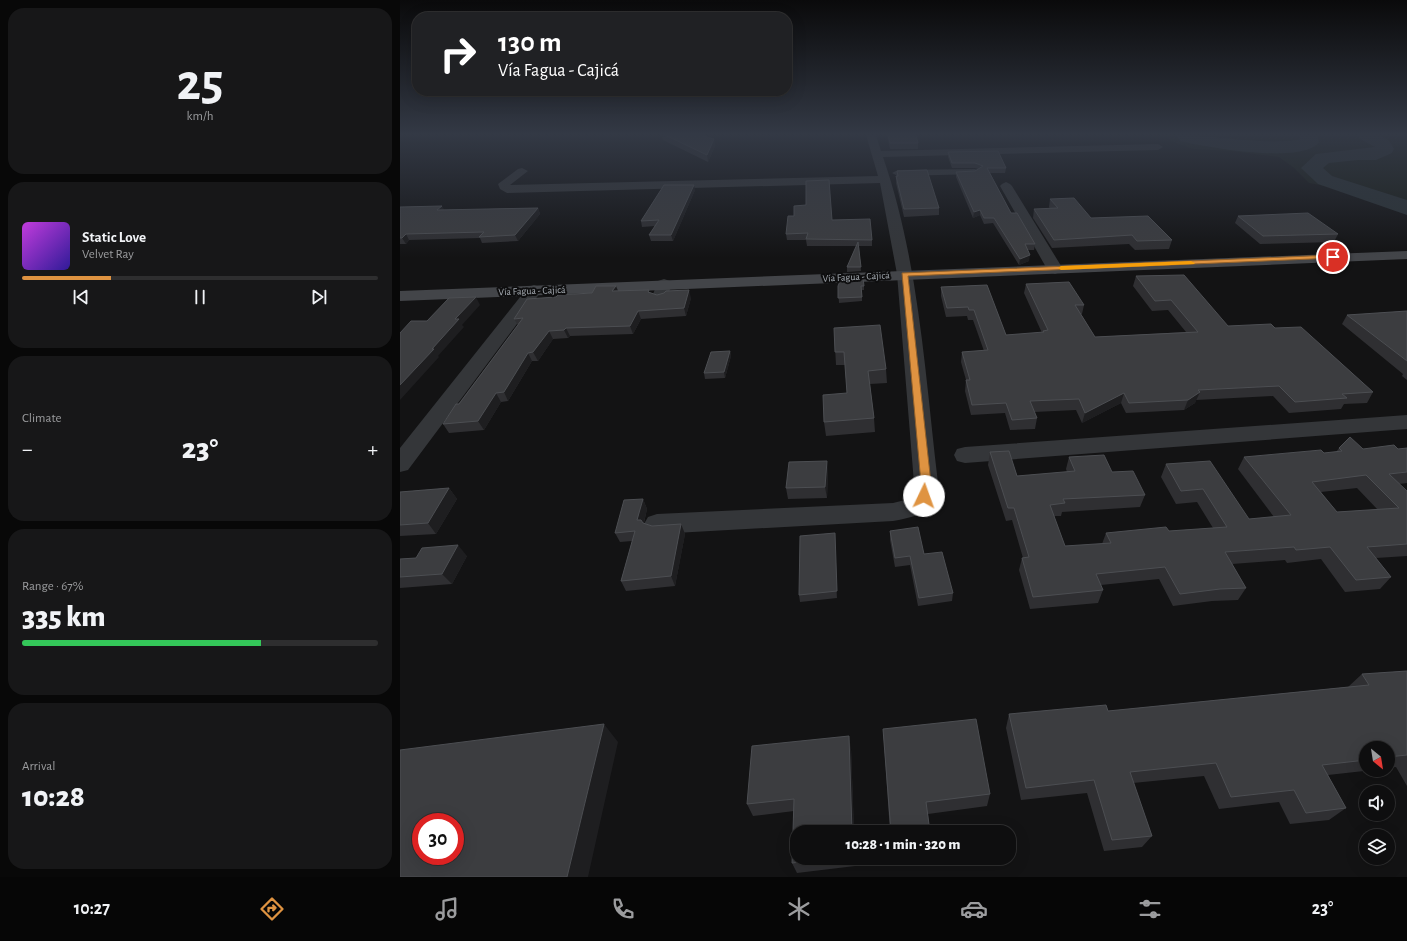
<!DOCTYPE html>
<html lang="en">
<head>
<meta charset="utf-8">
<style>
	:root { --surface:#0e0e0f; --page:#171718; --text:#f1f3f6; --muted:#9b9c9e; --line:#2e2e2f; --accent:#df9341 }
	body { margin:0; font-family:"Alegreya Sans",sans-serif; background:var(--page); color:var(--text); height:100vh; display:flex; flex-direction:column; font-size:15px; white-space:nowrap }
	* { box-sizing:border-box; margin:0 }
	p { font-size:13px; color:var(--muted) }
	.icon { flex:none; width:22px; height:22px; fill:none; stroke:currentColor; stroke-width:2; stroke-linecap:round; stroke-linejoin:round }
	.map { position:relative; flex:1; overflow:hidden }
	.panel { display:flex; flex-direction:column; gap:8px; padding:8px; background:#080808; width:400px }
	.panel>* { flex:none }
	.banner { position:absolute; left:12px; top:12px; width:380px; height:84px; border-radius:16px; box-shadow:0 4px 16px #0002,0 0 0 1px var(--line); background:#202124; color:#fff; overflow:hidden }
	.needle { width:26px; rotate:150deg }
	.buttons { position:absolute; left:959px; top:741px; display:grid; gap:8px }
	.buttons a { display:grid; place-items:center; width:36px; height:36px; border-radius:50%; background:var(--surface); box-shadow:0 4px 16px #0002,0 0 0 1px var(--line); font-size:20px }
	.speed { position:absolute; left:12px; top:813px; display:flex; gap:8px; font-size:20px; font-weight:700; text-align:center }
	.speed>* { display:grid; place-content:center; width:52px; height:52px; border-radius:50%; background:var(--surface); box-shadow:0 4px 16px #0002,0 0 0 1px var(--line); line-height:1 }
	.speed .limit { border:6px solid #d22; background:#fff; color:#111 }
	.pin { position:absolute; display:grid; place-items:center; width:34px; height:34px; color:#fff; margin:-17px; border:2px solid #fff; border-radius:50%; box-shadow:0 1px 4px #0007 }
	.me { position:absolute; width:44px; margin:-22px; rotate:3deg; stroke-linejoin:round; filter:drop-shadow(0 0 3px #0008) }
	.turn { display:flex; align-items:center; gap:14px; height:84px; padding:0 20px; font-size:18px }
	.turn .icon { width:52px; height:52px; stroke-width:2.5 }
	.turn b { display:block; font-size:28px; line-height:34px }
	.big { font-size:30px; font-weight:800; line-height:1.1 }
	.panel .tile { flex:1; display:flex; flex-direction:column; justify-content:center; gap:6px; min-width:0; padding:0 14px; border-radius:16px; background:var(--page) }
	.panel .dial { align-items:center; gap:0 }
	.dial b { font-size:52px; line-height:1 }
	.song { display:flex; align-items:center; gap:12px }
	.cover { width:48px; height:48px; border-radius:6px; background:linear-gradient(135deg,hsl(290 70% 55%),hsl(250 70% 35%)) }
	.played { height:4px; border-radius:2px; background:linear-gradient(90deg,var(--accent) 25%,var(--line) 25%) }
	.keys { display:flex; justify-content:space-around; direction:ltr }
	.heat { display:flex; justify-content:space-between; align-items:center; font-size:22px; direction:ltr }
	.charge { height:6px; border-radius:3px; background:linear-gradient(90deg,#34c759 67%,var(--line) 0) }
	.trip { position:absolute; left:390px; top:825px; width:226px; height:40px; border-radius:16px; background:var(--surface); box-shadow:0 4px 16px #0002,0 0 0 1px var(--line); font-weight:800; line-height:40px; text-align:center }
	.tab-bar { display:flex; height:64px; justify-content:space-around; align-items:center; background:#060606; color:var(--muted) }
	.tab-bar .icon { width:28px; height:28px }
	.tab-bar .selected { color:var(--accent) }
	.tab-bar b { font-size:18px; color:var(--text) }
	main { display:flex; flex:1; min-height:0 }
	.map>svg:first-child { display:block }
	.green { fill:#1a1f1a }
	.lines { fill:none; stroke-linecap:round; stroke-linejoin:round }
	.river { fill:#2b3337; fill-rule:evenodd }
	.street { fill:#343639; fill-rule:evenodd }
	.secondary { fill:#434549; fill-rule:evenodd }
	.wall { fill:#2f2f32; fill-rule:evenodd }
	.shaded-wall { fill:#1e1e20 }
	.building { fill:#3c3d40; stroke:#4c4e52; fill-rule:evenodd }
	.route { fill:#df9341; stroke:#91602a }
	.slow { fill:#f59e0b }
	.labels { text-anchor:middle; stroke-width:4; stroke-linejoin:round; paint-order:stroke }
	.far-street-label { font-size:10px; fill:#a6acb3; stroke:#0e0e0f }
</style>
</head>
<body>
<main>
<section class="panel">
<div class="tile dial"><b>25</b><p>km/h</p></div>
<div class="tile">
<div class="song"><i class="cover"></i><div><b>Static Love</b><p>Velvet Ray</p></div></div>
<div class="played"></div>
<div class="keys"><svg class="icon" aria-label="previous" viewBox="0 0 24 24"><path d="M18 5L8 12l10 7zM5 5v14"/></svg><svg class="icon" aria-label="pause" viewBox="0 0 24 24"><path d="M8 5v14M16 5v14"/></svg><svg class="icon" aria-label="next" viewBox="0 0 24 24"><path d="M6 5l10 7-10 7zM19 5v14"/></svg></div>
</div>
<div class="tile"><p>Climate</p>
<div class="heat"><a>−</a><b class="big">23°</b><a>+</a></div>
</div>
<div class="tile"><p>Range · 67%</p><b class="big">335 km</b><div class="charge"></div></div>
<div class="tile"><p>Arrival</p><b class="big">10:28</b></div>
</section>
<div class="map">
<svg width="1007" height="877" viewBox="0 0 1007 877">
	<rect width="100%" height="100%" fill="#131314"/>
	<path class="green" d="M 765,135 L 1007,135 L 1007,208 L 963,193 L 909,183 L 894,168 L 879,157 L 831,151 L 793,149 L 771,141 Z"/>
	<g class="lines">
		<path class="river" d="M 776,135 C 817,135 856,145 897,140 L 900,139 L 899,135 L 917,135 L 919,142 C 903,165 805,147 780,141 Z
			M 957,135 C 973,135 987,132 994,149 L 992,153 L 976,160 L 958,160 L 929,163 L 923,168 L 932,176 L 1007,200 L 1007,215 L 918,184 L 901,168 L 916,154 L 975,147 L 960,139 Z"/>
		<path class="street" d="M 466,135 L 476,135 L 481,151 L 758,144 L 763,147 L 758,150 L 483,157 C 519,261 525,374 538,483 C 534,513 520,516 493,521 L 257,534 L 248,531 L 244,524 L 248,517 L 257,514 L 493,503 L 505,500 L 511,496 L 514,483 L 497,274 L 480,183 L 107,193 L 100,189 L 98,184 L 118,169 L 122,168 L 128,171 L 110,185 L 478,176 Z
			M 575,169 L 581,172 L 579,174 L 498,176 L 492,173 L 498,170 Z
			M 606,182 L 610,184 L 612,186 L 663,269 L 660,272 L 655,274 L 650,272 L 647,269 L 600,186 L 602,184 Z
			M 264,279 L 270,281 L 272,284 L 266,300 L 260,302 L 254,300 L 252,297 L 258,281 Z
			M 134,285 L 140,287 L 142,290 L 140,293 L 8,470 L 0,472 L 0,448 L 128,287 Z
			M 1007,415 L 1007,429 L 565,463 L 557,461 L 554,455 L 557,449 L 565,447 Z"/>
		<path class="secondary" d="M 1007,251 L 1007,259 L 0,301 L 0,291 Z"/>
	</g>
	<path class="wall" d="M 262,135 L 301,135 L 314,139 L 315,146 L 308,162 L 263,140 Z
		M 487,135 L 516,135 L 518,143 L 518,149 L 490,149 Z
		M 548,152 L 606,168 L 605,173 L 590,173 L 611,213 L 635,244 L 634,250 L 627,250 L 629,261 L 619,265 L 593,223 L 584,224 L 580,215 L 573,218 L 556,177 L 556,172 L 575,171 L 578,169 L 575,168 L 552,168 L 548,157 Z
		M 497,171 L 539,208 L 539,215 L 504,217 L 496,183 Z
		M 295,190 L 273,241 L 251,241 L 249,235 L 255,226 L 242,227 L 241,221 Z
		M 650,199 L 691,218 L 772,240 L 769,249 L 735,250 L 729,244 L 652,248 L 633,218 L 634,209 L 650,209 L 649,207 Z
		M 0,207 L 45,210 L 138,208 L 140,214 L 118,241 L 82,243 L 80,238 L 9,240 L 6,244 L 0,244 Z
		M 838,216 L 938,234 L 934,242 L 860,244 L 835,223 Z
		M 432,220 L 472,240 L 472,246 L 459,246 L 461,271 L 447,272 L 447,267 L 457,246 L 407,246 L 406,240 L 387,240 L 386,234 Z
		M 736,276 L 828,326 L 875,328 L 973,392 L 967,403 L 944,404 L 941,409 L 889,413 L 873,396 L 796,400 L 795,403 L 784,410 L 726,413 L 721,403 L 682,423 L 676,410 L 634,412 L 637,418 L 635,429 L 610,430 L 605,413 L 571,415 L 565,391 L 566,380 L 561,362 L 562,352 L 584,351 L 573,320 L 568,320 L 567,316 L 546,317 L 541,296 L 541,287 L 587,285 L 606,335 L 642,333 L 624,293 L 626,284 L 684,305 L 682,314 L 681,314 L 695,337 L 786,332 L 768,310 L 752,311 L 733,286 Z
		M 438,286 L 464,286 L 464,290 L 462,290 L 462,301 L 439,303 Z
		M 249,290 L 249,292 L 257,295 L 291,298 L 286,316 L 241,319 L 233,334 L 170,336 L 168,338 L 153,339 L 138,361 L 132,361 L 108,401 L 101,402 L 84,430 L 49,433 L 43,424 L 118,325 L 114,319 L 218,291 Z
		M 1007,311 L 1007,380 L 1002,376 L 1003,374 L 942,324 L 947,315 Z
		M 434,328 L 486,369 L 487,383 L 470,384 L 474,418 L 475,432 L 426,436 L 424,422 L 447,393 L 445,365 L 436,365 Z
		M 330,351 L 331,356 L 325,378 L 305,379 L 304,373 Z
		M 939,448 L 963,449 L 998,449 L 1007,448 L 1007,483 L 999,484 L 1007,491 L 1007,556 L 976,558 L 991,577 L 980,589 L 945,592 L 921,559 L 887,563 L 885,560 L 832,564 L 846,588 L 838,600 L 812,601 L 773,606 L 759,579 L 701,585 L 703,590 L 698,603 L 630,609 L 619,570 L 622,558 L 623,558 L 612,520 L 606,521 L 588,465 L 590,452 L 617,476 L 667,472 L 666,469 L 669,457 L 712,472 L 745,495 L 740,507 L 662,512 L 661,516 L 654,516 L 665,546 L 702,544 L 706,533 L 769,531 L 813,528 L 797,502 L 776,504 L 761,477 L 766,464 L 849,519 L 874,517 L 838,469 L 844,457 L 924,453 L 936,452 ZM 957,488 L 978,510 L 937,512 L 921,492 Z
		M 428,471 L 427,498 L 388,499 L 386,488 Z
		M 49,488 L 57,499 L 36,534 L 0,536 L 0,492 Z
		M 243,499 L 247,509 L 244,523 L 252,526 L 281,524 L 285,534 L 275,586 L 226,591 L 221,581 L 232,541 L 220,542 L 215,533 Z
		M 490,531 L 524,554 L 553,593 L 552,601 L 518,606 L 510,565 L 495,567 L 490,540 Z
		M 435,540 L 437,598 L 400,602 L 399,595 Z
		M 67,556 L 52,584 L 0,588 L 0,559 Z
		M 1007,671 L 1007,786 L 996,767 L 988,768 L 988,748 L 966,748 L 966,770 L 973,770 L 928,775 L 946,808 L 929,820 L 890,824 L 879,802 L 819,809 L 804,776 L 733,783 L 752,836 L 742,847 L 704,851 L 687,793 L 621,800 L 606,728 L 609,714 L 708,711 L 948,687 L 962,674 Z
		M 483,729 L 590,794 L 587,806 L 528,814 L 530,832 L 490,832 Z
		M 451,749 L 454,832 L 397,832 L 397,858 L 455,858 L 455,866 L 397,873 L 392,863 L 394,811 L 353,816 L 347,804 Z"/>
	<path class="shaded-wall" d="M 314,139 L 315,146 L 308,162 L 307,155 Z
		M 294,185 L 295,190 L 273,241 L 271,235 Z
		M 42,206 L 45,211 L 37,210 Z
		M 138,208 L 140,214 L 118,241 L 115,235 Z
		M 580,210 L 580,215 L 573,218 L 574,212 Z
		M 6,234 L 9,240 L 6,244 L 2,238 Z
		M 630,255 L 629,261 L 619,265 L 620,259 Z
		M 216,286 L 219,293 L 212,291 Z
		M 289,290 L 291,298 L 286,316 L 284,308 Z
		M 76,297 L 80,305 L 62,325 L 64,327 L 38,356 L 39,357 L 0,400 L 0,385 L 32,349 L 55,319 Z
		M 238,311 L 241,319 L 233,334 L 230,326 Z
		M 166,328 L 170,336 L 168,338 L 164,330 Z
		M 149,331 L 153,339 L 138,361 L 133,352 Z
		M 330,351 L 331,356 L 325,378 L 324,372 Z
		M 128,353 L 132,361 L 108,401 L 104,392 Z
		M 800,392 L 795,403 L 784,410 L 788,400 Z
		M 96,393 L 101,402 L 84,430 L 78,421 Z
		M 724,393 L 721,403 L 682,423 L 685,413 Z
		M 427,461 L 428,471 L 427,498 L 425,487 Z
		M 49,488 L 57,499 L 36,534 L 28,523 Z
		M 243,499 L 247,509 L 242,530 L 237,520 Z
		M 281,524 L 285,534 L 275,586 L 271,576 Z
		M 435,533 L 435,540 L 437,598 L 437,591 Z
		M 58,545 L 67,556 L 52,584 L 42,574 Z
		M 204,724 L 218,742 L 188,877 L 167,877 Z
		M 449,736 L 451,749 L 454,832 L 452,832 Z"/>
	<path class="building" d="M 265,135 L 301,135 L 314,139 L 307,155 Z
		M 488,135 L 516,135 L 518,143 L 490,143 Z
		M 598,151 L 606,168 L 587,168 L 611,213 L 617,213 L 635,244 L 625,244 L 630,255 L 620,259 L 594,218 L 584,218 L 580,210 L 574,212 L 556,172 L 575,171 L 583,166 L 575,163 L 552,163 L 548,152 Z
		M 527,170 L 539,208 L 504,209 L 496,176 L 498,176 L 497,171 Z
		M 429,180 L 432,220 L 470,219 L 472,240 L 406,239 L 408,233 L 386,234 L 388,216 L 394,216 L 394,206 L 406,205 L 406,181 Z
		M 264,185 L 294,185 L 271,235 L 249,235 L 259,220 L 241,221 Z
		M 674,198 L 691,218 L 748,216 L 772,240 L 737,241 L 732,235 L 654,240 L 634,209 L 658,208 L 650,199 Z
		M 42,206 L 37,210 L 138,208 L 115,235 L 79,237 L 84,232 L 6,234 L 2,238 L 0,238 L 0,207 Z
		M 908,213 L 938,234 L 863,236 L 838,216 Z
		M 458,242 L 461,267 L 447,267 Z
		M 784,275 L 828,326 L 871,324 L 875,328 L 901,327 L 973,392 L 942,394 L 947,398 L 895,402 L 879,386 L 798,390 L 800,392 L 788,400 L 729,403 L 724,393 L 685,413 L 679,399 L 630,401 L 637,418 L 612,420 L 606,403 L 572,405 L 566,380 L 570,380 L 562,352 L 588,350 L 574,310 L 569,310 L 568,307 L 547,308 L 541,287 L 587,285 L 606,335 L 644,332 L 643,331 L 648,330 L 626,284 L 669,282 L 684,305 L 675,305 L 695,337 L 798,332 L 771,300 L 755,301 L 736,276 Z
		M 463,278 L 464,286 L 461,286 L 462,297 L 438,298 L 438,286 L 441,279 Z
		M 196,286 L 216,286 L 212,291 L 249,290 L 248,292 L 257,295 L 264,293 L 266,291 L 289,290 L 284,308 L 238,311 L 230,326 L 166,328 L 164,330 L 149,331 L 133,352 L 128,353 L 104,392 L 96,393 L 78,421 L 43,424 L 56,404 L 59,404 L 123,318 L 114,319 L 127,299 L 156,297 L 158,295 L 192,293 Z
		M 76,297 L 55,319 L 59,319 L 32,349 L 34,349 L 0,385 L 0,333 L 11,321 L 27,321 L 49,298 Z
		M 1007,311 L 1007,361 L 947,315 Z
		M 480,325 L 486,369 L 468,371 L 474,418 L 424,422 L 423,395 L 447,393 L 444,352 L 435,352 L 434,328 Z
		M 330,351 L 324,372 L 304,373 L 311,352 Z
		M 950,437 L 963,449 L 994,445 L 998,449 L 1007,448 L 1007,472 L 989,474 L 1007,491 L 1007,544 L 967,547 L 991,577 L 956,580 L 930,547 L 896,550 L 894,547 L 825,552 L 846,588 L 820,589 L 780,594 L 765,567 L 696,574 L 703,590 L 633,597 L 622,558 L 629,557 L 614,508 L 608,508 L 590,452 L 609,451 L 617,476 L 675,471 L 669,457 L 704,455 L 712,472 L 733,471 L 745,495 L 663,499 L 665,503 L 650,505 L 665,546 L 711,543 L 706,533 L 766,527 L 769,531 L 827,527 L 803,489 L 781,491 L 766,464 L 810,461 L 849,519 L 891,515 L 844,457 L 921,450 L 924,453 L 942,451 L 939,448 ZM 966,475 L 999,508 L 937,512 L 912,482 Z
		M 427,461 L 425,487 L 386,488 L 389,462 Z
		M 49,488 L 28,523 L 0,525 L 0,492 Z
		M 243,499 L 237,520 L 241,520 L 243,523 L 252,526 L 281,524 L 271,576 L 221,581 L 235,531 L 215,533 L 224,500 Z
		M 518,527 L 524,554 L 542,552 L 553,593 L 519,598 L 510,556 L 495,558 L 490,531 Z
		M 435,533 L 437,591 L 399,595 L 400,536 Z
		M 58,545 L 42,574 L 0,577 L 0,559 L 16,558 L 22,548 Z
		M 1007,671 L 1007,755 L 988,757 L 988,748 L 966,748 L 966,760 L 922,765 L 946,808 L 906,813 L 894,790 L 831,797 L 816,763 L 730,772 L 752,836 L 712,840 L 694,780 L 626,788 L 609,714 L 706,705 L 708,711 L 969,685 L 962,674 Z
		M 576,719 L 590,794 L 526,802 L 530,832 L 491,832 L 483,729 Z
		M 204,724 L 167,877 L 0,877 L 0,750 ZM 21,822 L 55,822 L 55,856 L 21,856 Z
		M 449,736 L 452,832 L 397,832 L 397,858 L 432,858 L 392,863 L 394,799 L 347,804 L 352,746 Z"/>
	<linearGradient id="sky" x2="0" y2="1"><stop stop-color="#0a0a0b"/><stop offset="0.52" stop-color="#333945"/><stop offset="1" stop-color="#333945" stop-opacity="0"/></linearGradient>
	<rect width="1007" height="258" fill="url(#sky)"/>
	<path class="route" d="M 933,255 L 936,257 L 935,258 L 508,276 L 531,483 L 528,499 L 521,499 L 519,496 L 521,483 L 502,273 Z"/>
	<path class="slow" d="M 791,261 L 795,263 L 794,264 L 661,270 L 658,268 L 661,266 Z"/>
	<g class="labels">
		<g class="far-street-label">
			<text transform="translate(456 276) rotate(-3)" y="4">Vía Fagua - Cajicá</text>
			<text transform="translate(132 290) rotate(-2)" y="4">Vía Fagua - Cajicá</text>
		</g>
	</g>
</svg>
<div class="buttons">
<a><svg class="needle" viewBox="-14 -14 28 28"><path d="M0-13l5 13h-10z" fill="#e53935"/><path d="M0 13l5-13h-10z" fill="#9b9c9e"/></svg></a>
<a><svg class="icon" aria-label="sound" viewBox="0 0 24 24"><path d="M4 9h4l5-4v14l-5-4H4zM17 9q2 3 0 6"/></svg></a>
<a><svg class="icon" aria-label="layers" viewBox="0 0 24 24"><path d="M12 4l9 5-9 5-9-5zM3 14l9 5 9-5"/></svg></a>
</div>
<div class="speed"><div class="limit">30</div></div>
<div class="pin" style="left:933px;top:257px;background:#d93025"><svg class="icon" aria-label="arrive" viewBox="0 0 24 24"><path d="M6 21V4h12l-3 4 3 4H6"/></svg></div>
<svg class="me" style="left:524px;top:496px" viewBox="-20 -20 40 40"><circle r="19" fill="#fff"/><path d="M0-13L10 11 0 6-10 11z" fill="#df9341"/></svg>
<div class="trip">10:28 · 1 min · 320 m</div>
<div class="banner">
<div class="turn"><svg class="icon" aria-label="right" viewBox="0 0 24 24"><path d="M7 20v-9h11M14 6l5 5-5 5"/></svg><div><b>130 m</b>Vía Fagua - Cajicá</div></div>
</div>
</div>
</main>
<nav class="tab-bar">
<b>10:27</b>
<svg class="icon selected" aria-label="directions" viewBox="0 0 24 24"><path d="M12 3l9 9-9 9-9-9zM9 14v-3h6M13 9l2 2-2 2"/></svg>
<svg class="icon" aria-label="music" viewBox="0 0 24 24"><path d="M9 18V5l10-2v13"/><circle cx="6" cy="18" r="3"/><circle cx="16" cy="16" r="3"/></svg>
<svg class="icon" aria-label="phone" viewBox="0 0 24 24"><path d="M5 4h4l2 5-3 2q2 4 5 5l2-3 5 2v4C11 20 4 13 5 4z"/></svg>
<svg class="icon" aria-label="climate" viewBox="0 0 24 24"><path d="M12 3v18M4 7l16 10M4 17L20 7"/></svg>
<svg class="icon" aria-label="car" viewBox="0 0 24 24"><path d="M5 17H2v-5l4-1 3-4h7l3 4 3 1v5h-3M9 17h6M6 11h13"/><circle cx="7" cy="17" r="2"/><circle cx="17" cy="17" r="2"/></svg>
<svg class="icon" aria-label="filters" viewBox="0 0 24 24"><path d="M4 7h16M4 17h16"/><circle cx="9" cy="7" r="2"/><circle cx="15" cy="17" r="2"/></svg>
<b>23°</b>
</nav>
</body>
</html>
